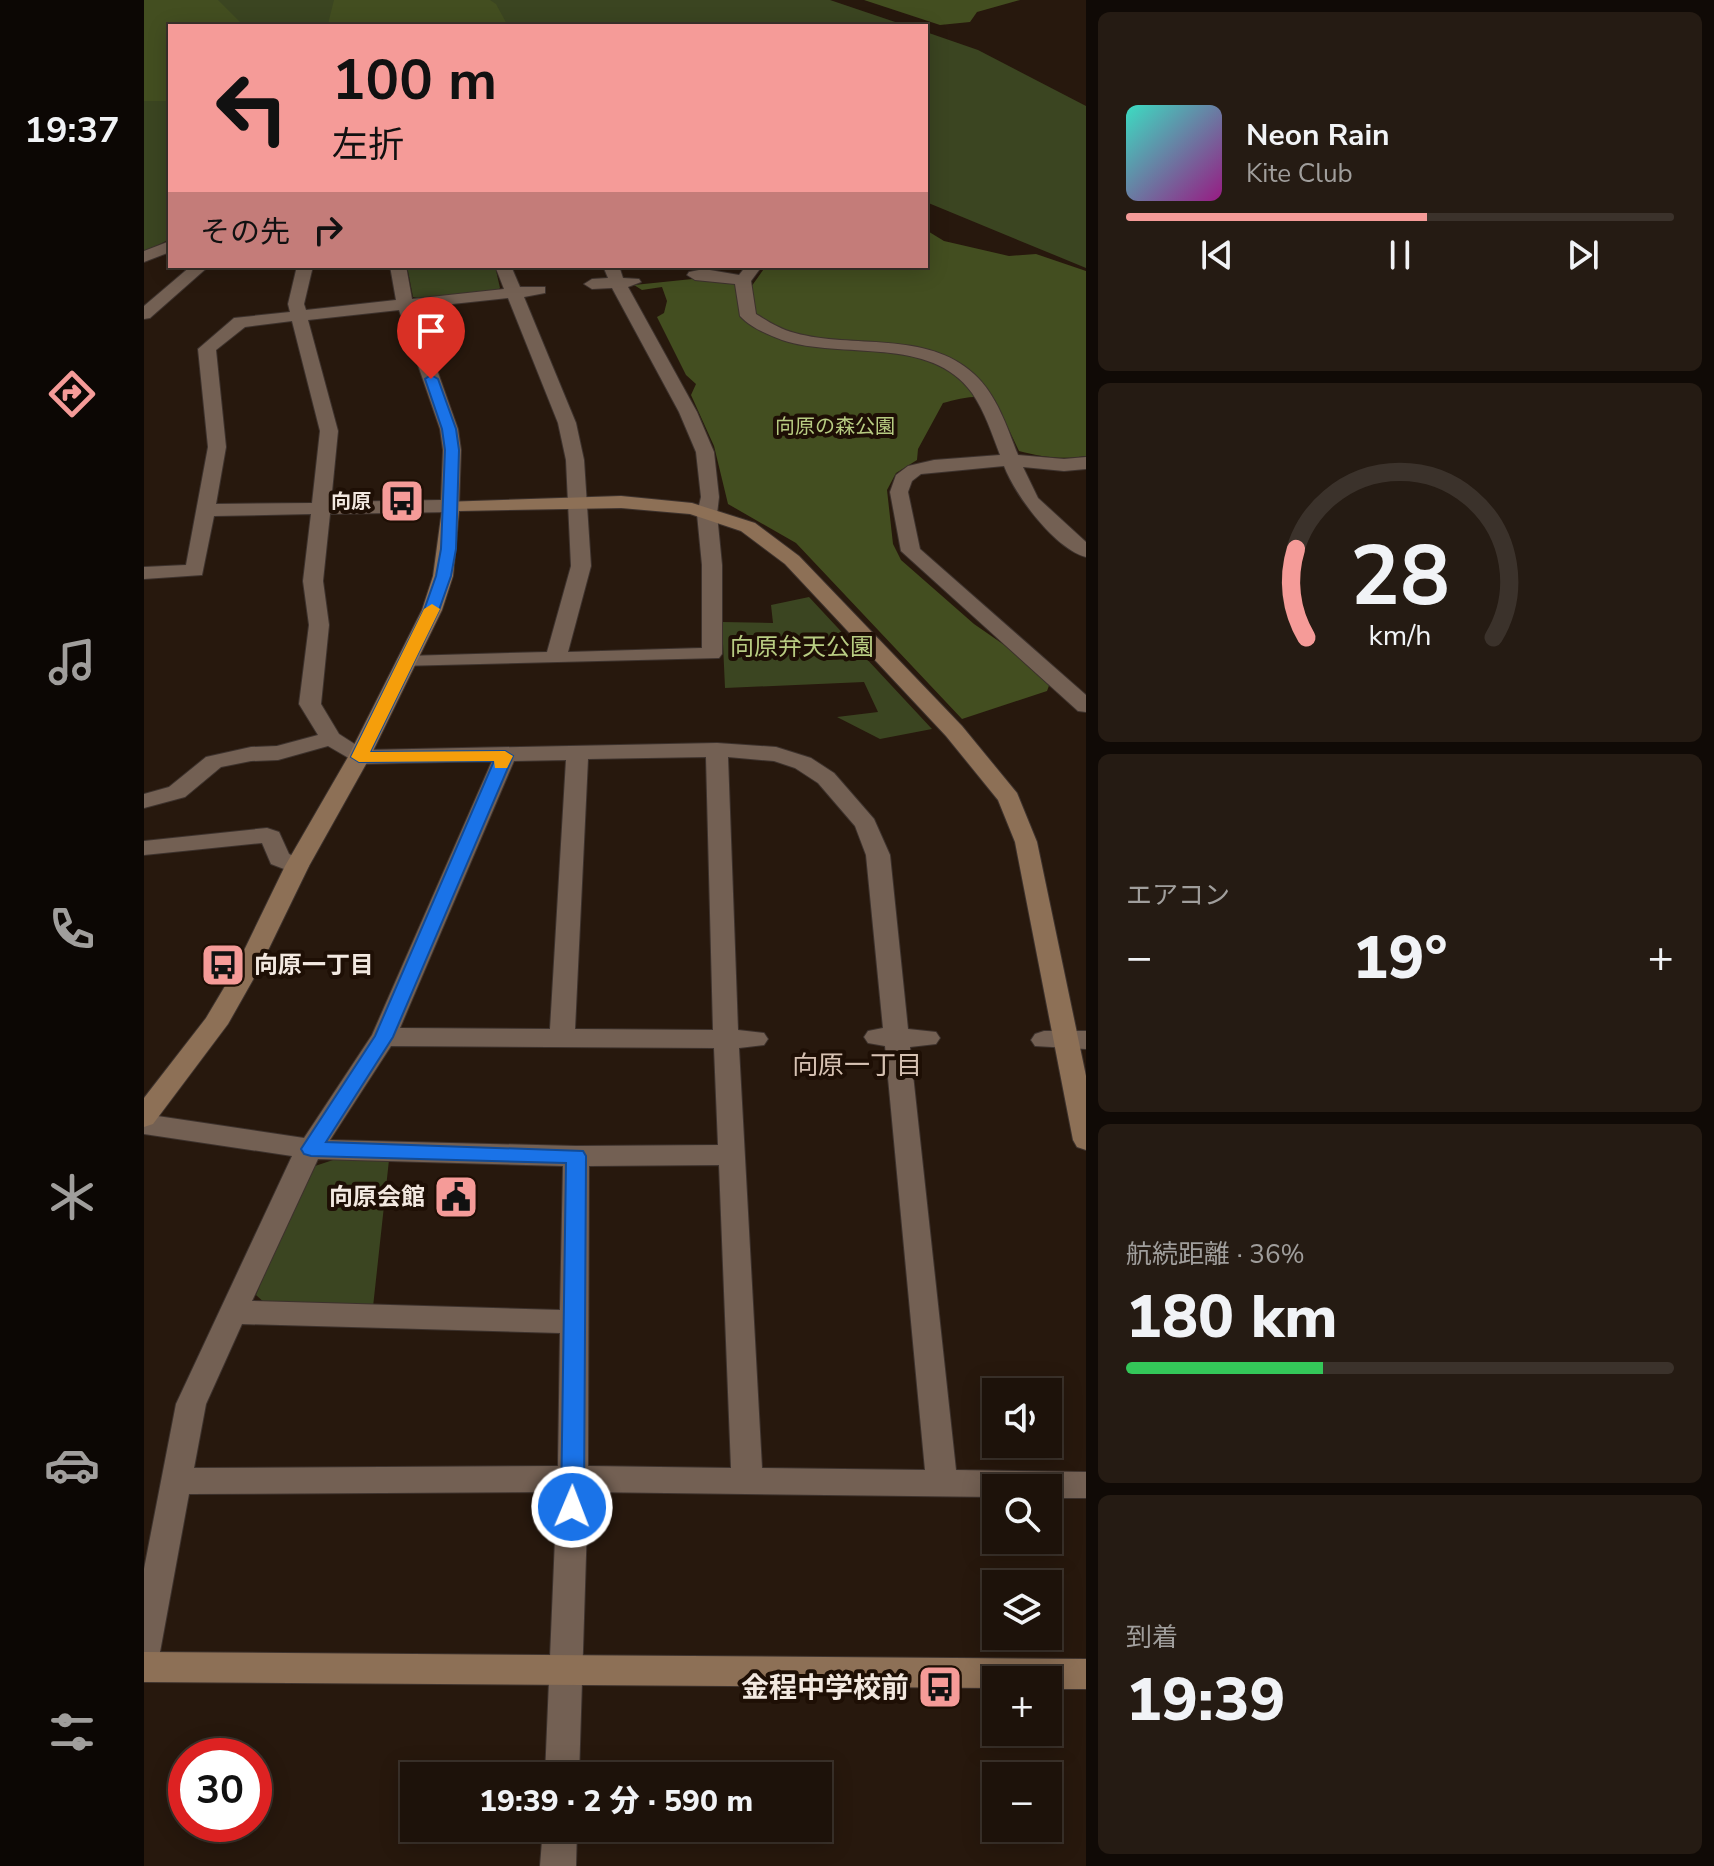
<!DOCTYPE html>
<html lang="ja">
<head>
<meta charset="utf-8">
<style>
	:root { --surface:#1d120a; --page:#251b13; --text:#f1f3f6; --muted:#a09e9c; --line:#3b322b; --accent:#f59b98 }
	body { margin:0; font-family:"Nunito Sans","Noto Sans JP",sans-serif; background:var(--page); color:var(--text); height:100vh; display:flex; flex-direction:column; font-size:30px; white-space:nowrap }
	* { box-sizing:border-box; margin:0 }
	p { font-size:26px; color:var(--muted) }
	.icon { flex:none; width:44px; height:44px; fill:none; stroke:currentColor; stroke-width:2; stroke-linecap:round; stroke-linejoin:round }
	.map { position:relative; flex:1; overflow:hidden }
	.details { display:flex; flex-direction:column; gap:12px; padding:12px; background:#100a06; width:628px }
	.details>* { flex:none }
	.guide { position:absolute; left:24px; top:24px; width:760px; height:244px; border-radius:0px; box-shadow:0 4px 20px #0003,0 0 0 2px var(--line); background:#f59b98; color:#111; overflow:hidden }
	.controls { position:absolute; left:838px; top:1378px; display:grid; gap:16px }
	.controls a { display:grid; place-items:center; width:80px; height:80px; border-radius:0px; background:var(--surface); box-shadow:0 4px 20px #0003,0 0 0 2px var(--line); font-size:40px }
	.speed { position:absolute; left:24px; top:1738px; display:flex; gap:16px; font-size:40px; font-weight:700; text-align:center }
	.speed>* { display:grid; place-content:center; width:104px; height:104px; border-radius:50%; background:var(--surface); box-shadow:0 4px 20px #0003,0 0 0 2px var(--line); line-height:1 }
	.speed .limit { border:12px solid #d22; background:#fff; color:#111 }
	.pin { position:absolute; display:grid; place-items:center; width:68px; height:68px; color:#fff; margin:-82px -34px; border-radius:50% 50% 50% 0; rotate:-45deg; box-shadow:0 0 8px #0007 }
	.pin .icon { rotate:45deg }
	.me { position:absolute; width:88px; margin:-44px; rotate:1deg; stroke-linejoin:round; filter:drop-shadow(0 0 6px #0008) }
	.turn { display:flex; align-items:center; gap:28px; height:168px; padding:0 32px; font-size:36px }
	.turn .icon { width:104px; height:104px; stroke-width:2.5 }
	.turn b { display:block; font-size:56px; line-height:68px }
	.then { display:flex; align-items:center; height:76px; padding:0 32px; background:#0003; gap:16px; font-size:30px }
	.big { font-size:60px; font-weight:800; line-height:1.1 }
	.details .widget { flex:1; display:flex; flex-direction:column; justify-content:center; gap:12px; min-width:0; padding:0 28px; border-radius:12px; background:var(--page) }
	.details .dial { align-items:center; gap:0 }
	.dial svg { height:208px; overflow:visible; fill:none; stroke:var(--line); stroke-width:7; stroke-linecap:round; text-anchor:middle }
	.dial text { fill:var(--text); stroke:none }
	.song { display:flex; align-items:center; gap:24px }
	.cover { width:96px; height:96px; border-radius:12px; background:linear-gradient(135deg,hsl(170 70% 55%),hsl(310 70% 35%)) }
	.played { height:8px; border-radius:4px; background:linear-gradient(90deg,var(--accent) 55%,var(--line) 55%) }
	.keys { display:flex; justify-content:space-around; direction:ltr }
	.heat { display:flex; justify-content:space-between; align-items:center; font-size:44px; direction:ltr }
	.charge { height:12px; border-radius:6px; background:linear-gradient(90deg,#34c759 36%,var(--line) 0) }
	.trip { position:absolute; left:256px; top:1762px; width:432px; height:80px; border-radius:0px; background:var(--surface); box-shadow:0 4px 20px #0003,0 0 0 2px var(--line); font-weight:800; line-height:80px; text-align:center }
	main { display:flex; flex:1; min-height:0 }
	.menu { display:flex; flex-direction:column; width:144px; justify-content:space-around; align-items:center; background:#0c0704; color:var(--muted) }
	.menu .icon { width:56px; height:56px }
	.menu .active { color:var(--accent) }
	.menu b { font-size:36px; color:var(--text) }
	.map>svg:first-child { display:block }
	.green { fill:#3b4521 }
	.forest { fill:#434e20 }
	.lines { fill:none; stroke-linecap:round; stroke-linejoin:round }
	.street-casing { stroke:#3d322d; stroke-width:2 }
	.secondary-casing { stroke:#3d322d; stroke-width:2 }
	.street { fill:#736053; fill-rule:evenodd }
	.secondary { fill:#8d7056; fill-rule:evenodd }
	.route { fill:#1a73e8; stroke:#114b97; stroke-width:2 }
	.slow { fill:#f59e0b }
	.labels { text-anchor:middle; stroke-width:8; stroke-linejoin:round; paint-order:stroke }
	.far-park-label { font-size:20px; fill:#b8cc82; stroke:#1e0f05 }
	.far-poi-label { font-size:20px; font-weight:bold; fill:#f2e8e0; stroke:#1e0f05; text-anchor:end }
	.park-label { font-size:24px; fill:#b8cc82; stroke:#1e0f05 }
	.poi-label { font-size:24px; font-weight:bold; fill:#f2e8e0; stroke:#1e0f05; text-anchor:start }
	.neighbourhood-label { font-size:26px; fill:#d6c1b2; stroke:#1e0f05 }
	.near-poi-label { font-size:28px; font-weight:bold; fill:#f2e8e0; stroke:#1e0f05; text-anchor:end }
</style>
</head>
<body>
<main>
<nav class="menu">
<b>19:37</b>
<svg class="icon active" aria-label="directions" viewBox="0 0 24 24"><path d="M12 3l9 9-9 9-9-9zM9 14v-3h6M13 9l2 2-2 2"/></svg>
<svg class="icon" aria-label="music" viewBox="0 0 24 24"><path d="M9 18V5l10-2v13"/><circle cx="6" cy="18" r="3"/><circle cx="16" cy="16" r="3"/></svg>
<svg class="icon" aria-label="phone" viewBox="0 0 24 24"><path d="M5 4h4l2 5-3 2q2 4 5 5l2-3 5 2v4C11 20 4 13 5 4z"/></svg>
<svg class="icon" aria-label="climate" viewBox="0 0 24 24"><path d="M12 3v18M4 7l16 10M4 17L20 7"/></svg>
<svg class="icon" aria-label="car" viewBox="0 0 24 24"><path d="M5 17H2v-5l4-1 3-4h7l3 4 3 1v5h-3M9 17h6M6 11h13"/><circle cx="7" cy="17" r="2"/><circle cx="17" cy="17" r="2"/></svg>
<svg class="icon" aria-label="filters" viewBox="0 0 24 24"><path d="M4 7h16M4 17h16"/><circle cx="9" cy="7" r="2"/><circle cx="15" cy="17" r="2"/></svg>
</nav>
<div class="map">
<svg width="942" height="1866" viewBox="0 0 942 1866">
	<rect width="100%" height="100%" fill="#27180d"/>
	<path class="green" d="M 0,0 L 686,0 L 763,26 L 26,26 L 26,239 L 0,252 Z
		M 782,32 L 834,50 L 942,106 L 942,268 L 782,202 Z
		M 263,266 L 351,266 L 356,288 L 353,291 L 274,298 L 269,297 Z
		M 665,597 L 788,729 L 736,739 L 693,717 L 734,712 L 720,682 L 581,688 L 578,622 L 629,623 L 627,605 Z
		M 192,1159 L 245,1160 L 229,1307 L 123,1305 L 112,1295 L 165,1168 Z"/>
	<path class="forest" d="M 0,0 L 74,0 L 100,26 L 26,26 L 26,101 L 0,101 Z
		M 190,0 L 346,0 L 352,4 L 364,26 L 175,26 L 184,24 Z
		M 720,0 L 876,0 L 833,12 L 826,22 L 796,25 Z
		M 782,230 L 800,241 L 865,256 L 892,254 L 942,271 L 942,456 C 918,460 898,457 875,451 L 851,400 C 836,393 815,399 799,403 L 774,449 L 773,460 L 752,473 L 743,490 L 749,544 L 757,560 L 830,624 L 876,656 L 906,683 L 903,691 L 818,719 L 652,543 L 584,504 L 570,446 L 547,395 L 552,384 L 542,375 L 513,317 L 520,313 L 523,301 L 518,287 L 498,290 L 490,285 L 558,278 L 607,287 L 622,266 L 782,266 Z"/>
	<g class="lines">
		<g class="street-casing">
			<path id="street" d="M 26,241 L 26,252 L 0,262 L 0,251 Z
				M 47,266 L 65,266 L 6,318 L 0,319 L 0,306 Z
				M 153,266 L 169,266 L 160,304 L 162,310 L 252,300 L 246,266 L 262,266 L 268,299 L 360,289 L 351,266 L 367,266 L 376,287 L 401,287 L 401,293 L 380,297 L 432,423 L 440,460 L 447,566 L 424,652 L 558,648 L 558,565 L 553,514 L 557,497 L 552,452 L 535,412 L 468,288 L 448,289 L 440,284 L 448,279 L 464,278 L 459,266 L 475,266 L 479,278 L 495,279 L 497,282 L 484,287 L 553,412 L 570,452 L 575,497 L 573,514 L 578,565 L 578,654 L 575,658 L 255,666 L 252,662 L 262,656 L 403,652 L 427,566 L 422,460 L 414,423 L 364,298 L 271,308 L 314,429 L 317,450 L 315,506 L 306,512 L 186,514 L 179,581 L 185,625 L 177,704 L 195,734 L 220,750 L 573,743 L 632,747 L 667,758 L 690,773 L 730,819 L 746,855 L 764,1029 L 792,1032 L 796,1038 L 792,1044 L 766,1047 L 812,1470 L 942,1472 L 942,1498 L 904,1498 L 904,1488 L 852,1488 L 852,1497 L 444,1492 L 435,1776 L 401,1776 L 413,1492 L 45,1494 L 16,1652 L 12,1662 L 0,1667 L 0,1569 L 32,1404 L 148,1156 L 0,1134 L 0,1114 L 160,1138 L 228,1035 L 348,761 L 215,764 L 184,746 L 134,760 L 107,761 L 77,767 L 41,797 L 0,808 L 0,794 L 25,787 L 62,757 L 107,747 L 133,746 L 174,735 L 155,704 L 165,625 L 159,581 L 167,514 L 70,516 L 58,575 L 0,579 L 0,567 L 42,565 L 64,447 L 54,349 L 90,318 L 146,312 L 144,304 ZM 255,310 L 296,429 L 299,450 L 297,500 L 187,502 L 194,431 L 164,320 ZM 148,321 L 176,431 L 168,503 L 72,504 L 82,447 L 72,350 L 101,327 ZM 562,757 L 569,1030 L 431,1029 L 444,759 ZM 584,757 L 630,761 L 651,768 L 674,783 L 711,826 L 722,855 L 739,1028 L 724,1031 L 720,1037 L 724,1043 L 741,1046 L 781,1470 L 618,1468 L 595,1048 L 620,1045 L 624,1039 L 620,1033 L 594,1030 ZM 422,760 L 406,1029 L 256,1028 L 370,761 ZM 247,1046 L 570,1048 L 574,1145 L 432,1146 L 186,1140 ZM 174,1159 L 419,1166 L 416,1310 L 108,1301 ZM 575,1165 L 587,1468 L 444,1466 L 445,1166 ZM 98,1324 L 416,1333 L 414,1466 L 50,1468 L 62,1404 Z
				M 602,266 L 618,266 L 607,281 L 612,314 C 625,322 636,329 651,333 C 708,349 783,330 830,374 C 853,395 863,427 874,455 L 920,459 L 942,457 L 942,469 L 920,471 L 879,467 L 894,498 L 942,542 L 942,557 C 911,549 871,495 860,466 L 777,474 L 768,481 L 764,492 L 776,549 L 942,695 L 942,712 L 934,711 L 757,551 L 746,492 L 752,475 L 764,466 L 790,460 L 856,455 C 848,434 841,412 828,393 C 787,335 698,360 638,340 C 623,334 607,328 596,316 L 591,284 L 551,280 L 543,275 L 545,272 L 560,269 L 595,275 Z
				M 123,828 L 135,832 L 145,854 L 161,861 L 165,866 L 161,871 L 153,874 L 127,864 L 118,843 L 0,855 L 0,841 Z
				M 900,1031 L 942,1031 L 942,1049 L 891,1046 L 887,1040 L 891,1034 Z
				M 399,1828 L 433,1828 L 432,1866 L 396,1866 Z"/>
		</g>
		<g class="secondary-casing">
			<path id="secondary" d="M 477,496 L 548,503 L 611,523 L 655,556 L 818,726 L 873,793 L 893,842 L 942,1076 L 942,1150 L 933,1147 L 929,1140 L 871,842 L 854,800 L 802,736 L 641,564 L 597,531 L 546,514 L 477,508 L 315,511 L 309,576 L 298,610 L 226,757 L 165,866 L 114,971 L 84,1024 L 9,1124 L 0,1127 L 0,1098 L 62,1018 L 90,971 L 141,866 L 204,757 L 278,610 L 289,576 L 299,502 Z
				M 0,1652 L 942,1659 L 942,1689 L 904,1689 L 904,1680 L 852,1680 L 852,1688 L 0,1682 Z"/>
		</g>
		<use href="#street" class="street"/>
		<use href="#secondary" class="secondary"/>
	</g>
	<path class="route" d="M 287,375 L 294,379 L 312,429 L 315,450 L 312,549 L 307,576 L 295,610 L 226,752 L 361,751 L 369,756 L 249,1037 L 182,1142 L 439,1151 L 442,1156 L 440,1507 L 437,1514 L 428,1517 L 420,1514 L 417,1507 L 422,1163 L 167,1156 L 160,1154 L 157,1149 L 231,1036 L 350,761 L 215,762 L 207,757 L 280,610 L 292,576 L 297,549 L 301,450 L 298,429 L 281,379 Z"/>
	<path class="slow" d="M 288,604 L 296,609 L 226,752 L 361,751 L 369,756 L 363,768 L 351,768 L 350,761 L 215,762 L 207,757 L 280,609 Z"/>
	<defs>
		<g id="bus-square" transform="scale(2.3)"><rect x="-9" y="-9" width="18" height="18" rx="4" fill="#f59b98" stroke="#1e0f05"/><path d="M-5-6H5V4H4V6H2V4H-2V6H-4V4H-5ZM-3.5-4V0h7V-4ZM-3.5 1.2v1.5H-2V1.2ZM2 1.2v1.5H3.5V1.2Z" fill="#111"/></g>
		<g id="civic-square" transform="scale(2.3)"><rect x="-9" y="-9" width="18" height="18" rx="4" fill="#f59b98" stroke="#1e0f05"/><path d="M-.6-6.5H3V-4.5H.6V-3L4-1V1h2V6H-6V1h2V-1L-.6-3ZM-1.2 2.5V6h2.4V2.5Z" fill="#111"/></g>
	</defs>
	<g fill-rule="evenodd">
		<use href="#bus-square" x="258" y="501"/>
		<use href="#bus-square" x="79" y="965"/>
		<use href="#civic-square" x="312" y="1197"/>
		<use href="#bus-square" x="796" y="1687"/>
	</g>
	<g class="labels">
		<g class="far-park-label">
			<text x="691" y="433">向原の森公園</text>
		</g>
		<g class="far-poi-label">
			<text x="227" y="508">向原</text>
		</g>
		<g class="park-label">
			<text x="658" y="655">向原弁天公園</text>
		</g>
		<g class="poi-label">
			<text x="110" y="973">向原一丁目</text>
			<text x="281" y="1205" text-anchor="end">向原会館</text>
		</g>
		<g class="neighbourhood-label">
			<text x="713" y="1074">向原一丁目</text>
		</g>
		<g class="near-poi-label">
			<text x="765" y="1697">金程中学校前</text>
		</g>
	</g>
</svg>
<div class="controls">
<a><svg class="icon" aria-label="sound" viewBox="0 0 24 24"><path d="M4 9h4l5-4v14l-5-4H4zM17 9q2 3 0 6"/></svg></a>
<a><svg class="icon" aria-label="search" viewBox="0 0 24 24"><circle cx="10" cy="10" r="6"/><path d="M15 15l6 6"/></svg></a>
<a><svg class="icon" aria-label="layers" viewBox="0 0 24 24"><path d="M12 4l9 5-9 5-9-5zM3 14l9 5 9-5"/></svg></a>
<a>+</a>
<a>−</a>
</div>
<div class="speed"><div class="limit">30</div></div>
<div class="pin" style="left:287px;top:379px;background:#d93025"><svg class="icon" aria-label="arrive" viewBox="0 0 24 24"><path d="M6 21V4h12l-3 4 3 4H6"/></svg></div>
<svg class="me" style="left:428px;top:1507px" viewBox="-20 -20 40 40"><circle r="17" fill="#1a73e8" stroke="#fff" stroke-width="3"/><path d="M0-11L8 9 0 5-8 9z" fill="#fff"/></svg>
<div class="trip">19:39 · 2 分 · 590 m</div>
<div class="guide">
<div class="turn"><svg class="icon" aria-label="left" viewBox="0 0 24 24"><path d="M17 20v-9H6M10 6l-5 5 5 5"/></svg><div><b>100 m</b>左折</div></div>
<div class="then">その先<svg class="icon" aria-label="right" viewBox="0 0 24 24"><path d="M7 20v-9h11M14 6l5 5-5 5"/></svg></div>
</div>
</div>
<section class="details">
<div class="widget">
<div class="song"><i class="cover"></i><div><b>Neon Rain</b><p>Kite Club</p></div></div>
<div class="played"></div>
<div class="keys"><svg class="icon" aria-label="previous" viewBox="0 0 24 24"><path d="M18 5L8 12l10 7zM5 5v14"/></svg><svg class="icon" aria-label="pause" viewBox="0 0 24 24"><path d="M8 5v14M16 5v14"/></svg><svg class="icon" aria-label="next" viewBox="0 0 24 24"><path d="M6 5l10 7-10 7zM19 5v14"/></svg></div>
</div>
<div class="widget dial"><svg viewBox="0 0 100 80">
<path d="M14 69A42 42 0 1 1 86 69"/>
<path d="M14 69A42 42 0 0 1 10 35" stroke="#f59b98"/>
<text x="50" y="56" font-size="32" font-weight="700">28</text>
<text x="50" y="72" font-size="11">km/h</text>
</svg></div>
<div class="widget"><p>エアコン</p>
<div class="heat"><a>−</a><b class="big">19°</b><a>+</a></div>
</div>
<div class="widget"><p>航続距離 · 36%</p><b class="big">180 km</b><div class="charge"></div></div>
<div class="widget"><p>到着</p><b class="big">19:39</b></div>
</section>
</main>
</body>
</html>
